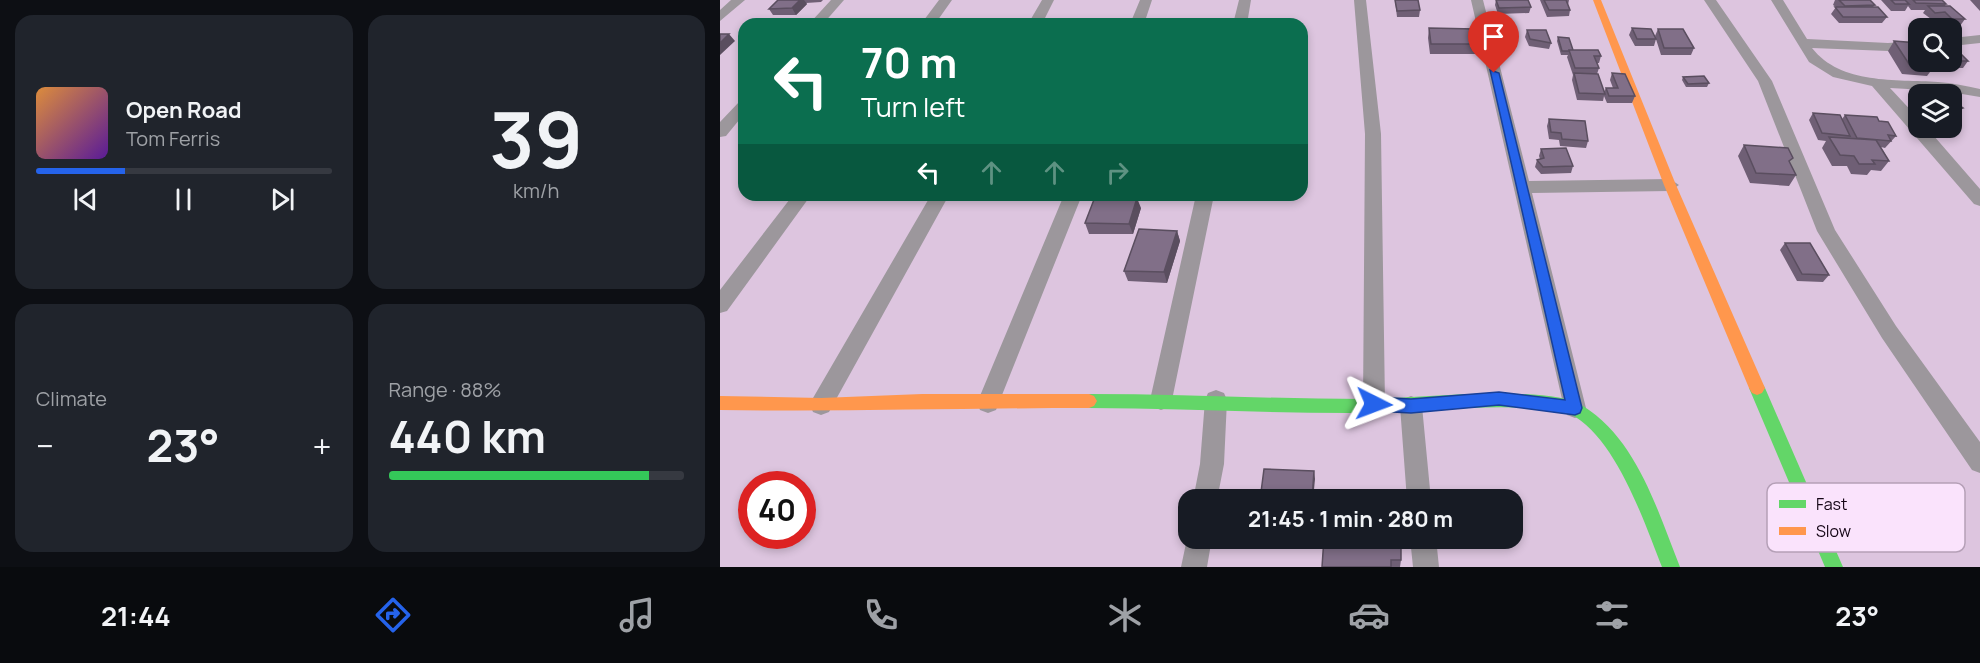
<!DOCTYPE html>
<html lang="en">
<head>
<meta charset="utf-8">
<style>
	:root { --surface:#171b24; --page:#20242c; --text:#f1f3f6; --muted:#9ea1a6; --line:#363941; --accent:#2563eb }
	body { margin:0; font-family:Manrope,sans-serif; background:var(--page); color:var(--text); height:100vh; display:flex; flex-direction:column; font-size:22px; white-space:nowrap }
	* { box-sizing:border-box; margin:0 }
	p { font-size:20px; color:var(--muted) }
	.icon { flex:none; width:33px; height:33px; fill:none; stroke:currentColor; stroke-width:2; stroke-linecap:round; stroke-linejoin:round }
	.map { position:relative; flex:1; overflow:hidden }
	.panel { display:flex; flex-direction:column; gap:15px; padding:15px; background:#0d0f14; width:720px }
	.panel>* { flex:none }
	.banner { position:absolute; left:18px; top:18px; width:570px; height:183px; border-radius:18px; box-shadow:0 3px 9px #0003; background:#0b6e4f; color:#fff; overflow:hidden }
	.controls { position:absolute; left:1188px; top:18px; display:grid; gap:12px }
	.controls a { display:grid; place-items:center; width:54px; height:54px; border-radius:12px; background:var(--surface); box-shadow:0 3px 9px #0003; font-size:30px }
	.speed { position:absolute; left:18px; top:471px; display:flex; gap:12px; font-size:30px; font-weight:700; text-align:center }
	.speed>* { display:grid; place-content:center; width:78px; height:78px; border-radius:50%; background:var(--surface); box-shadow:0 3px 9px #0003; line-height:1 }
	.speed .limit { border:9px solid #d22; background:#fff; color:#111 }
	.pin { position:absolute; display:grid; place-items:center; width:51px; height:51px; color:#fff; margin:-62px -26px; border-radius:50% 50% 50% 0; rotate:-45deg; box-shadow:0 0 6px #0007 }
	.pin .icon { rotate:45deg }
	.me { position:absolute; width:66px; margin:-33px; rotate:93deg; stroke-linejoin:round; filter:drop-shadow(0 0 4px #0008) }
	.turn { display:flex; align-items:center; gap:21px; height:126px; padding:0 24px; font-size:27px }
	.turn .icon { width:78px; height:78px; stroke-width:2.5 }
	.turn b { display:block; font-size:42px; line-height:51px }
	.lanes { display:flex; align-items:center; height:57px; padding:0 24px; background:#0003; justify-content:center; gap:30px; direction:ltr }
	.lanes .off { opacity:.35 }
	.big { font-size:45px; font-weight:700; line-height:1.1 }
	.panel .widget { flex:1; display:flex; flex-direction:column; justify-content:center; gap:9px; min-width:0; padding:0 21px; border-radius:18px; background:var(--page) }
	.panel .dial { align-items:center; gap:0 }
	.dial b { font-size:78px; line-height:1 }
	.song { display:flex; align-items:center; gap:18px }
	.cover { width:72px; height:72px; border-radius:9px; background:linear-gradient(135deg,hsl(30 70% 55%),hsl(270 70% 35%)) }
	.played { height:6px; border-radius:3px; background:linear-gradient(90deg,var(--accent) 30%,var(--line) 30%) }
	.keys { display:flex; justify-content:space-around; direction:ltr }
	.heat { display:flex; justify-content:space-between; align-items:center; font-size:33px; direction:ltr }
	.charge { height:9px; border-radius:4px; background:linear-gradient(90deg,#34c759 88%,var(--line) 0) }
	.panel .tiles { flex:1; display:grid; gap:15px; grid-template-columns:repeat(2,1fr) }
	.trip { position:absolute; left:458px; top:489px; width:345px; height:60px; border-radius:18px; background:var(--surface); box-shadow:0 3px 9px #0003; font-weight:700; line-height:60px; text-align:center }
	.dock { display:flex; height:96px; justify-content:space-around; align-items:center; background:#090b0e; color:var(--muted) }
	.dock .icon { width:42px; height:42px }
	.dock .current { color:var(--accent) }
	.dock b { font-size:27px; color:var(--text) }
	main { display:flex; flex:1; min-height:0 }
	.map>svg:first-child { display:block }
	.lines { fill:none; stroke-linecap:round; stroke-linejoin:round }
	.street { fill:#9c979c; fill-rule:evenodd }
	.fast { fill:#63d668; fill-rule:evenodd }
	.slow { fill:#ff974d; fill-rule:evenodd }
	.wall { fill:#6f5f75 }
	.shaded-wall { fill:#5a4e5f }
	.building { fill:#816f88; stroke:#5a4e5f; stroke-width:1.5 }
	.route { fill:#2563eb; stroke:#184099; stroke-width:1.5 }
	.key { fill:#fae3fc; stroke:#b5a0b7; stroke-width:1.5 }
	.key-label { font-size:16px; fill:#140515 }
</style>
</head>
<body>
<main>
<section class="panel">
<div class="tiles">
<div class="widget">
<div class="song"><i class="cover"></i><div><b>Open Road</b><p>Tom Ferris</p></div></div>
<div class="played"></div>
<div class="keys"><svg class="icon" aria-label="previous" viewBox="0 0 24 24"><path d="M18 5L8 12l10 7zM5 5v14"/></svg><svg class="icon" aria-label="pause" viewBox="0 0 24 24"><path d="M8 5v14M16 5v14"/></svg><svg class="icon" aria-label="next" viewBox="0 0 24 24"><path d="M6 5l10 7-10 7zM19 5v14"/></svg></div>
</div>
<div class="widget dial"><b>39</b><p>km/h</p></div>
<div class="widget"><p>Climate</p>
<div class="heat"><a>−</a><b class="big">23°</b><a>+</a></div>
</div>
<div class="widget"><p>Range · 88%</p><b class="big">440 km</b><div class="charge"></div></div>
</div>
</section>
<div class="map">
<svg width="1260" height="567" viewBox="0 0 1260 567">
	<rect width="100%" height="100%" fill="#ddc5df"/>
	<g class="lines">
		<path class="street" d="M 11,0 L 25,0 L 0,21 L 0,10 Z
			M 111,0 L 124,0 L 103,24 L 89,24 Z
			M 219,0 L 232,0 L 215,24 L 201,24 Z
			M 322,0 L 334,0 L 322,24 L 308,24 Z
			M 420,0 L 432,0 L 424,24 L 410,24 Z
			M 519,0 L 531,0 L 527,24 L 513,24 Z
			M 634,0 L 646,0 L 661,134 L 665,404 L 662,411 L 654,414 L 646,411 L 643,404 L 645,134 Z
			M 751,0 L 763,0 L 809,181 L 950,179 L 959,185 L 950,191 L 812,193 L 866,408 L 863,415 L 855,418 L 847,415 L 844,408 Z
			M 984,0 L 996,0 L 1052,81 L 1115,230 L 1176,326 L 1260,442 L 1260,473 L 1252,470 L 1162,338 L 1097,231 L 1038,81 Z
			M 1051,0 L 1063,0 L 1087,39 L 1168,43 L 1198,41 L 1198,49 L 1168,51 L 1092,48 C 1121,85 1176,79 1218,82 C 1232,83 1246,86 1260,89 L 1260,97 L 1224,91 L 1170,88 L 1198,118 L 1198,128 L 1207,128 L 1260,189 L 1260,206 L 1254,204 L 1152,86 L 1113,77 L 1089,62 Z
			M 1260,35 L 1260,43 L 1232,46 L 1232,38 Z
			M 24,100 L 24,114 L 6,136 L 0,137 L 0,122 L 19,102 Z
			M 73,195 L 91,195 L 7,311 L 0,313 L 0,290 Z
			M 211,195 L 229,195 L 109,412 L 101,415 L 93,412 L 90,405 L 93,398 Z
			M 344,195 L 362,195 L 276,410 L 268,413 L 260,410 L 257,403 Z
			M 476,195 L 494,195 L 452,400 L 449,407 L 441,410 L 433,407 L 430,400 Z
			M 496,390 L 504,393 L 507,400 L 504,464 L 497,500 L 473,500 L 480,464 L 485,400 L 488,393 Z
			M 691,396 L 699,399 L 702,406 L 711,500 L 687,500 L 680,406 L 683,399 Z
			M 468,534 L 468,538 L 492,538 L 487,567 L 461,567 Z
			M 690,538 L 716,538 L 719,567 L 693,567 Z"/>
		<path class="fast" d="M 1037,381 L 1042,383 L 1045,388 L 1123,567 L 1105,567 L 1029,388 L 1032,383 Z
			M 369,394 C 462,394 554,399 646,399 C 694,399 827,383 863,406 C 917,439 938,512 960,567 L 942,567 C 924,522 896,437 850,414 C 838,409 822,409 809,408 C 756,405 703,412 651,413 C 557,414 463,408 369,408 L 364,406 L 361,401 L 364,396 Z"/>
		<path class="slow" d="M 873,0 L 881,0 L 956,185 L 1045,388 L 1042,393 L 1037,395 L 1032,393 L 1029,388 L 944,185 Z
			M 202,394 L 369,394 L 374,396 L 377,401 L 374,406 L 369,408 C 246,408 123,412 0,410 L 0,396 L 101,398 Z"/>
	</g>
	<path class="wall" d="M 58,0 L 103,0 L 101,2 L 86,3 L 87,4 L 76,15 L 53,15 L 49,9 Z
		M 675,0 L 698,0 L 700,10 L 699,17 L 677,17 Z
		M 776,0 L 808,0 L 811,7 L 809,13 L 778,14 L 775,5 Z
		M 820,0 L 849,0 L 848,5 L 850,10 L 849,16 L 827,17 Z
		M 1115,0 L 1150,0 L 1155,5 L 1153,7 L 1167,17 L 1162,23 L 1119,23 L 1111,14 L 1116,7 L 1113,5 Z
		M 1161,0 L 1222,0 L 1226,4 L 1225,6 L 1245,19 L 1240,26 L 1227,26 L 1220,19 L 1211,19 L 1203,13 L 1205,10 L 1191,10 L 1188,6 L 1185,11 L 1171,11 Z
		M 1250,0 L 1260,0 L 1260,11 Z
		M 709,28 L 759,44 L 757,54 L 710,54 L 708,38 Z
		M 912,28 L 936,39 L 934,46 L 915,46 L 909,35 Z
		M 938,29 L 974,48 L 971,55 L 941,55 L 935,36 Z
		M 807,30 L 831,43 L 829,49 L 809,46 L 805,37 Z
		M 838,37 L 853,50 L 881,56 L 879,63 L 877,63 L 879,68 L 877,74 L 884,92 L 886,88 L 893,88 L 890,80 L 892,73 L 915,96 L 912,103 L 887,103 L 884,96 L 883,101 L 857,100 L 852,80 L 853,75 L 847,57 L 848,55 L 841,55 L 837,41 Z
		M 1174,41 L 1198,62 L 1232,62 L 1232,48 L 1248,61 L 1243,68 L 1232,68 L 1228,64 L 1222,64 L 1220,68 L 1213,68 L 1207,76 L 1182,74 L 1168,51 Z
		M 963,77 L 989,83 L 987,87 L 966,87 L 962,80 Z
		M 1093,113 L 1122,119 L 1125,115 L 1159,121 L 1176,136 L 1165,148 L 1161,147 L 1169,161 L 1161,171 L 1151,170 L 1147,175 L 1131,174 L 1127,166 L 1112,166 L 1102,148 L 1106,141 L 1098,140 L 1089,120 Z
		M 829,119 L 868,141 L 866,148 L 840,146 L 839,140 L 829,139 L 827,126 Z
		M 1024,145 L 1070,163 L 1076,175 L 1069,186 L 1030,183 L 1018,156 Z
		M 821,149 L 853,166 L 851,173 L 821,174 L 815,167 L 817,160 L 820,159 L 819,156 Z
		M 421,208 L 413,234 L 369,234 L 365,223 Z
		M 457,231 L 460,241 L 447,283 L 408,281 L 404,271 Z
		M 1065,243 L 1109,275 L 1103,282 L 1077,281 L 1060,250 Z
		M 604,538 L 681,560 L 680,567 L 602,567 Z"/>
	<path class="shaded-wall" d="M 80,0 L 84,0 L 87,4 L 76,15 L 72,8 Z
		M 9,34 L 15,41 L 0,55 L 0,43 Z
		M 1243,108 L 1238,115 L 1232,117 L 1232,111 Z
		M 417,198 L 421,208 L 413,234 L 409,224 Z
		M 457,231 L 460,241 L 447,283 L 444,272 Z
		M 594,471 L 595,479 L 593,500 L 592,500 Z"/>
	<path class="building" d="M 58,0 L 80,0 L 72,8 L 49,9 Z
		M 675,0 L 698,0 L 700,10 L 677,11 Z
		M 776,0 L 808,0 L 811,7 L 779,8 Z
		M 824,0 L 847,0 L 846,0 L 850,10 L 829,10 Z
		M 1119,0 L 1150,0 L 1155,5 L 1125,6 Z
		M 1171,0 L 1185,0 L 1189,4 L 1175,4 Z
		M 1193,0 L 1222,0 L 1226,4 L 1196,3 Z
		M 1208,6 L 1230,6 L 1245,19 L 1232,19 L 1225,12 L 1215,13 Z
		M 1115,7 L 1158,7 L 1167,17 L 1123,17 Z
		M 709,28 L 755,29 L 759,44 L 711,44 Z
		M 912,28 L 931,29 L 936,39 L 917,39 Z
		M 938,29 L 963,29 L 974,48 L 944,48 Z
		M 807,30 L 826,30 L 831,43 L 810,39 Z
		M 0,34 L 9,34 L 0,43 Z
		M 838,37 L 849,38 L 853,50 L 849,50 L 849,51 L 842,51 Z
		M 1174,41 L 1198,43 L 1198,62 L 1212,62 L 1215,66 L 1189,64 Z
		M 1232,48 L 1235,48 L 1248,61 L 1237,61 L 1234,57 L 1232,57 Z
		M 849,50 L 878,50 L 881,56 L 874,56 L 879,68 L 855,68 Z
		M 854,73 L 878,74 L 885,94 L 859,93 Z
		M 892,73 L 905,74 L 915,96 L 889,96 L 886,88 L 898,88 Z
		M 984,76 L 989,83 L 968,84 L 963,77 Z
		M 1232,100 L 1243,108 L 1232,111 Z
		M 1093,113 L 1120,115 L 1130,136 L 1102,133 Z
		M 1125,115 L 1157,117 L 1159,121 L 1168,122 L 1176,136 L 1168,135 L 1171,141 L 1137,138 Z
		M 829,119 L 865,121 L 868,141 L 842,139 L 841,133 L 831,132 Z
		M 1109,137 L 1156,140 L 1169,161 L 1152,160 L 1155,164 L 1139,164 L 1134,156 L 1120,155 Z
		M 1024,145 L 1068,148 L 1073,158 L 1069,161 L 1076,175 L 1036,173 Z
		M 846,148 L 853,166 L 823,167 L 817,160 L 824,158 L 821,149 Z
		M 375,197 L 417,198 L 409,224 L 365,223 Z
		M 419,229 L 457,231 L 444,272 L 404,271 Z
		M 1065,243 L 1090,243 L 1109,275 L 1082,274 Z
		M 544,469 L 594,471 L 592,500 L 540,500 Z
		M 604,538 L 681,538 L 681,560 L 671,560 L 671,567 L 602,567 Z"/>
	<path class="route" d="M 770,70 L 779,73 L 862,408 L 860,413 L 855,415 L 779,405 L 691,413 L 654,411 L 649,409 L 646,404 L 649,399 L 654,397 L 691,399 L 779,392 L 845,400 Z"/>
	<rect x="1047" y="483" width="198" height="69" rx="9" class="key"/>
	<rect x="1059" y="500" width="27" height="8" fill="#63d668"/>
	<rect x="1059" y="527" width="27" height="8" fill="#ff974d"/>
	<g class="key-label">
		<text x="1096" y="510">Fast</text>
		<text x="1096" y="537">Slow</text>
	</g>
</svg>
<div class="controls">
<a><svg class="icon" aria-label="search" viewBox="0 0 24 24"><circle cx="10" cy="10" r="6"/><path d="M15 15l6 6"/></svg></a>
<a><svg class="icon" aria-label="layers" viewBox="0 0 24 24"><path d="M12 4l9 5-9 5-9-5zM3 14l9 5 9-5"/></svg></a>
</div>
<div class="speed"><div class="limit">40</div></div>
<div class="pin" style="left:774px;top:73px;background:#d93025"><svg class="icon" aria-label="arrive" viewBox="0 0 24 24"><path d="M6 21V4h12l-3 4 3 4H6"/></svg></div>
<svg class="me" style="left:654px;top:404px" viewBox="-20 -20 40 40"><path d="M0-17L14 15 0 8-14 15z" fill="#2563eb" stroke="#fff" stroke-width="4"/></svg>
<div class="trip">21:45 · 1 min · 280 m</div>
<div class="banner">
<div class="turn"><svg class="icon" aria-label="left" viewBox="0 0 24 24"><path d="M17 20v-9H6M10 6l-5 5 5 5"/></svg><div><b>70 m</b>Turn left</div></div>
<div class="lanes"><svg class="icon" aria-label="left" viewBox="0 0 24 24"><path d="M17 20v-9H6M10 6l-5 5 5 5"/></svg><svg class="icon off" aria-label="ahead" viewBox="0 0 24 24"><path d="M12 20V5M6 11l6-6 6 6"/></svg><svg class="icon off" aria-label="ahead" viewBox="0 0 24 24"><path d="M12 20V5M6 11l6-6 6 6"/></svg><svg class="icon off" aria-label="right" viewBox="0 0 24 24"><path d="M7 20v-9h11M14 6l5 5-5 5"/></svg></div>
</div>
</div>
</main>
<nav class="dock">
<b>21:44</b>
<svg class="icon current" aria-label="directions" viewBox="0 0 24 24"><path d="M12 3l9 9-9 9-9-9zM9 14v-3h6M13 9l2 2-2 2"/></svg>
<svg class="icon" aria-label="music" viewBox="0 0 24 24"><path d="M9 18V5l10-2v13"/><circle cx="6" cy="18" r="3"/><circle cx="16" cy="16" r="3"/></svg>
<svg class="icon" aria-label="phone" viewBox="0 0 24 24"><path d="M5 4h4l2 5-3 2q2 4 5 5l2-3 5 2v4C11 20 4 13 5 4z"/></svg>
<svg class="icon" aria-label="climate" viewBox="0 0 24 24"><path d="M12 3v18M4 7l16 10M4 17L20 7"/></svg>
<svg class="icon" aria-label="car" viewBox="0 0 24 24"><path d="M5 17H2v-5l4-1 3-4h7l3 4 3 1v5h-3M9 17h6M6 11h13"/><circle cx="7" cy="17" r="2"/><circle cx="17" cy="17" r="2"/></svg>
<svg class="icon" aria-label="filters" viewBox="0 0 24 24"><path d="M4 7h16M4 17h16"/><circle cx="9" cy="7" r="2"/><circle cx="15" cy="17" r="2"/></svg>
<b>23°</b>
</nav>
</body>
</html>
